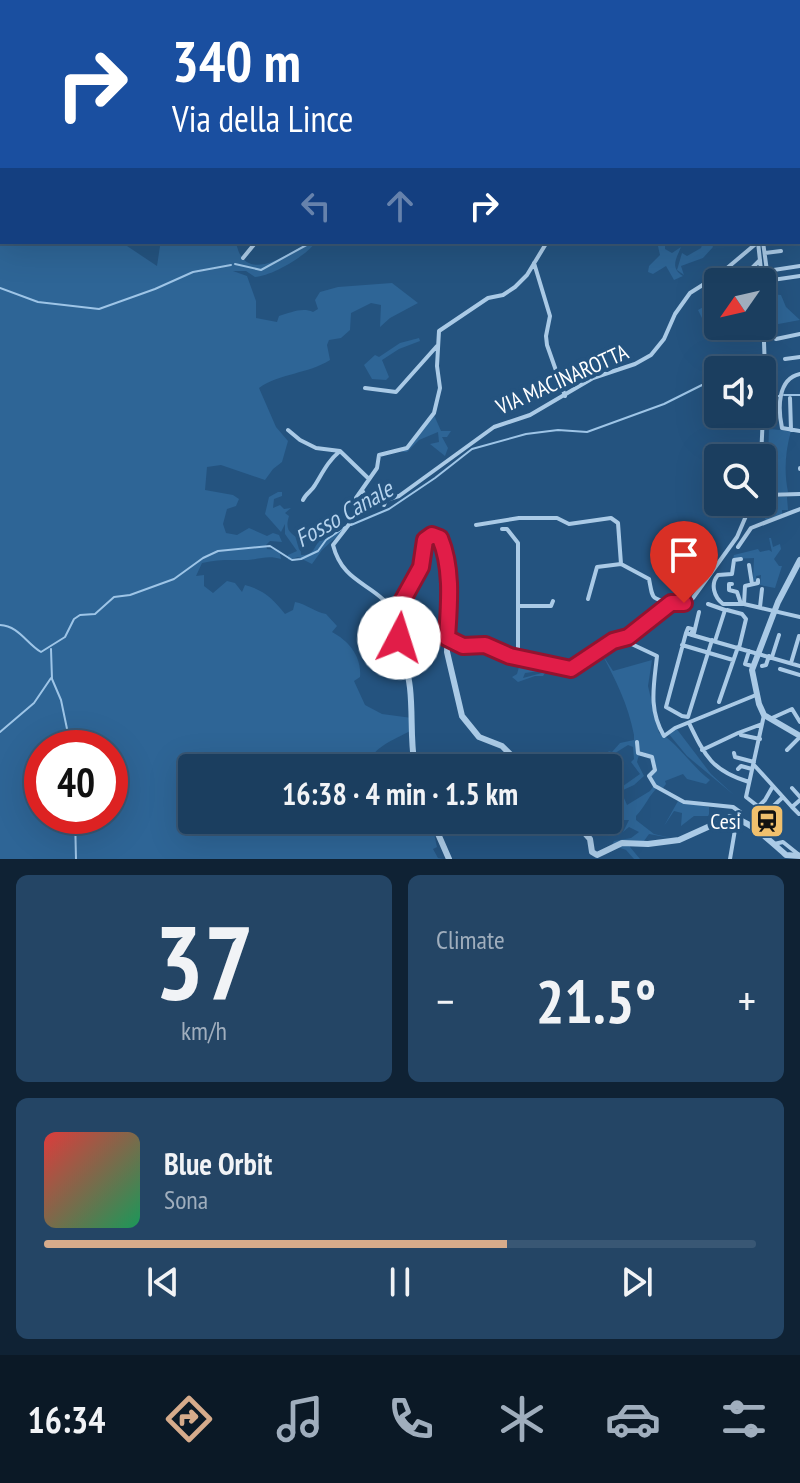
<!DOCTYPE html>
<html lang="en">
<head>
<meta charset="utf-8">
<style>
	:root { --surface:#1b3e5f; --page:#244565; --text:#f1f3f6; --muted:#a0aebd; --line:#395774; --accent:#d6ab8b }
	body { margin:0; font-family:"PT Sans Narrow",sans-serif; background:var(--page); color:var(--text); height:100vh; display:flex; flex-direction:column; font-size:30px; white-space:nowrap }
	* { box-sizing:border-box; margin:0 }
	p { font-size:26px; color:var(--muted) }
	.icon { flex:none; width:44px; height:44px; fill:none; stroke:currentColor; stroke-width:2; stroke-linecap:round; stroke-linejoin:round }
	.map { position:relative; height:859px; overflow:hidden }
	.drawer { display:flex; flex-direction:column; gap:16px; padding:16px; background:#0f2234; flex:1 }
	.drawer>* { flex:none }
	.top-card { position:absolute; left:0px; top:0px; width:800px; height:244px; box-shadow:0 8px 32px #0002,0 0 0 2px var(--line); background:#1a4fa0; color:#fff; overflow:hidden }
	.needle { width:52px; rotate:236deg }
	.fabs { position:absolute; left:704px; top:268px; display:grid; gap:16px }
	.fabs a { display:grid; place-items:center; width:72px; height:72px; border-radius:8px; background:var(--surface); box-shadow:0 8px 32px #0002,0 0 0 2px var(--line); font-size:40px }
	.speed { position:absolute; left:24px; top:730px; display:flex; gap:16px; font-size:40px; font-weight:700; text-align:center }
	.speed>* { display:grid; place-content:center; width:104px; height:104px; border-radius:50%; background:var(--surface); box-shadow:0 8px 32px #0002,0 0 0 2px var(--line); line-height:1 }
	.speed .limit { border:12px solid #d22; background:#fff; color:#111 }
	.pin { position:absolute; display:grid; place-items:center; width:68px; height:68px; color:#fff; margin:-82px -34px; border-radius:50% 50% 50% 0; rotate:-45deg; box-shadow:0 0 8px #0007 }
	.pin .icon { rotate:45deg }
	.me { position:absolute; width:88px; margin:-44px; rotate:5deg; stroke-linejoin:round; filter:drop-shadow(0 0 6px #0008) }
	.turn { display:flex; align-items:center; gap:28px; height:168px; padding:0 40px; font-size:36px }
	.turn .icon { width:104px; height:104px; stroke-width:2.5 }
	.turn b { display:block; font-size:56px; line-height:68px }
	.lanes { display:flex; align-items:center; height:76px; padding:0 40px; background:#0003; justify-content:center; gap:40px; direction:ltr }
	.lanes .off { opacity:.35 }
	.big { font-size:60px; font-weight:700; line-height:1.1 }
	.drawer .card { flex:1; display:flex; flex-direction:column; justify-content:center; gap:12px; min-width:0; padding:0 28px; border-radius:12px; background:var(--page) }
	.drawer .dial { align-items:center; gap:0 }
	.dial b { font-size:104px; line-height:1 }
	.song { display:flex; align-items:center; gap:24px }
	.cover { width:96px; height:96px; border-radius:12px; background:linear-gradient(135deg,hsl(0 70% 55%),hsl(150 70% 35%)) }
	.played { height:8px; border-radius:4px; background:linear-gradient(90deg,var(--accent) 65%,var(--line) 65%) }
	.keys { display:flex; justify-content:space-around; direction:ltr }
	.heat { display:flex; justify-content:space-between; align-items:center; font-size:44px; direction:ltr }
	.drawer .tiles { flex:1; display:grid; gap:16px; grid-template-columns:1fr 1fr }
	.card:last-child { grid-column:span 2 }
	.trip { position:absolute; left:178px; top:754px; width:444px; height:80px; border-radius:8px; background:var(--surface); box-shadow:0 8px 32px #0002,0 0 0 2px var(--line); font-weight:700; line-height:80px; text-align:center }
	.menu { display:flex; height:128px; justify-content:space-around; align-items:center; background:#0b1926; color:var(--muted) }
	.menu .icon { width:56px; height:56px }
	.menu .current { color:var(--accent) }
	.menu b { font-size:36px; color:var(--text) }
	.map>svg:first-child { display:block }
	.green { fill:#2e6596; fill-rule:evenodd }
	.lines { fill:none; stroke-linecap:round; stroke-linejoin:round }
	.stream { stroke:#9ec5e7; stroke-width:2 }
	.minor { stroke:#aacae6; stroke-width:4 }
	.tertiary { stroke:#aacae6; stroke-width:6 }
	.minor-bridge { stroke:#aacae6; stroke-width:4 }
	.route-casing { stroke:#92132f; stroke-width:20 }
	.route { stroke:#e11d48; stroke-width:14 }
	.labels { text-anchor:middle; stroke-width:8; stroke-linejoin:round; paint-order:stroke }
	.street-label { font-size:22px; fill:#fff; stroke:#24537f }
	.poi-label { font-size:22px; fill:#fff; stroke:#24537f; text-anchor:end }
	.water-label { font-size:24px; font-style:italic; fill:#b5d3ee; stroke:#24537f }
</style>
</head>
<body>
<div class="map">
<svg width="800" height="859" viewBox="0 0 800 859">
	<rect width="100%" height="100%" fill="#24537f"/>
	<path class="green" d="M 0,0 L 100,2 L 2,2 L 2,242 L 126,242 L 127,246 L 157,266 L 160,246 L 158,242 L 236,242 C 244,286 286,255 310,242 L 316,242 C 306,256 272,276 255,277 L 246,271 L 233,271 L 247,276 L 256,301 L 256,318 L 277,322 L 279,316 C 290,313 302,307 313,312 L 318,309 L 315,300 L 320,292 L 338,287 L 392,283 L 418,303 L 390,318 L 380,327 L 381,305 L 371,303 L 351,313 L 350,330 L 341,338 L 329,340 L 327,345 L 330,360 C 308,374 280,373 259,388 L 276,427 L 288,441 L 282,462 L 273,469 L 265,480 L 221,465 L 207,467 L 205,490 L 233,495 L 239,499 L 236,506 L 227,509 L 223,524 L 226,533 L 237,535 L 249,528 L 267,536 L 273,533 L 279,535 L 282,542 L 270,541 L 266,545 L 267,549 L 279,550 L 281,559 C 268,555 260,559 248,560 C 231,560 218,559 202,563 L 196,576 L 204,575 L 204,586 L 213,593 L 227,581 L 235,583 L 242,592 L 245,585 C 264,590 273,599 285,614 L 293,610 L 295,602 C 307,604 314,612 326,614 L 337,626 L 332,632 C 349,641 362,657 360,677 L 354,681 L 365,705 L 382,714 L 412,718 L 410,731 C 392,741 372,747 366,768 L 192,768 L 192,820 L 431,820 L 437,847 L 433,849 L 438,858 L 444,859 L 0,859 ZM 42,748 L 110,748 L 110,816 L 42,816 Z
		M 657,242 L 665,242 L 665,249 L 672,253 L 681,247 C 676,259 670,268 683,276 L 674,280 L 666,266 L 653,274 L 648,272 L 649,266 L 660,255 Z
		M 703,242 L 711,242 L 713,247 L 703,258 L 681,266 L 684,275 L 677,270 L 682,253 L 687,256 L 701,248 Z
		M 770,294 L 781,295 L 786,307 L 800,320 L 773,325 Z
		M 718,299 L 718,322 L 706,326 L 698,310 Z
		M 419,338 L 420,341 L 399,349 L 382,360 L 389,377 L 386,380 L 372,379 L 364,365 L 375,355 L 379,357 L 400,343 Z
		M 434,415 L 441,431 L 451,431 L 447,437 L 442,437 L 448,448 L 445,456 L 430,444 L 439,442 L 438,432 L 419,440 L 407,452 L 402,452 L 421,433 Z
		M 769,429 L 791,431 C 785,452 784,473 788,492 L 770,495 L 770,490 L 776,486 L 767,485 Z
		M 278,492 L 282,492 L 282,496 L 274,499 L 273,508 L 280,505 L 284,509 L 291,508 L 285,513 L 289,516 C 284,532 292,533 300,540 L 301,555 C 315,555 313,548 321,538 C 325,533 333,529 338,525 L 343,526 L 345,529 L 322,550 L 312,564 L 298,557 L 288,560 L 288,555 L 297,551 L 285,534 L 285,524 L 281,532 L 265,514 L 269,497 Z
		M 768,497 L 787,497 L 788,510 L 782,510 L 782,514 L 766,521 L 765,518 L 771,515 L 772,501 Z
		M 769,538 L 771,538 L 773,547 L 780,544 L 781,549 L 774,559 L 779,566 L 782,566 L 775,588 L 760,585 L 761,575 L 756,576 L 757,581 L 753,581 L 754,558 L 733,559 L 734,555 L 758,549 L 760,552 L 769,550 L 772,552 Z
		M 602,654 L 613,671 L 652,660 L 648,686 L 659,733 C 675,740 693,768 710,780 L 706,784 L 687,779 L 683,774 L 665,781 L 666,784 L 663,788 L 658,787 C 649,795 645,807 636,816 L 636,820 L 654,834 L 671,838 L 649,834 L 644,841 L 630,844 L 630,847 L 640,859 L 634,859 L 626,850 L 612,845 L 614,841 L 631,838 L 639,832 L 629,827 L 623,832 L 629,820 L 608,820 L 608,814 L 624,811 L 616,791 L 640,774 L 631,762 L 634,759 L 633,747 L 628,745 L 612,755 L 608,751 L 612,752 L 620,743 L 634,740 L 634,735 C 628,704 616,681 602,654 ZM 640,751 L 653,756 L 657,769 L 651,775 L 655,784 L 650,791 L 627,805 L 621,791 L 634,785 L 644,776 L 637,762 Z
		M 521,660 L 545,665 L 540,671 L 525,673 L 523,678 L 542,673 L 547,666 L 550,666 L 543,676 L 535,676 L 518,682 L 512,677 L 517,674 Z
		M 676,728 L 711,774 L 734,795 L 687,756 L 668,733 Z
		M 678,801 L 709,807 L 709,816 L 694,816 L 681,826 L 682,813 L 674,811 L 664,826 Z"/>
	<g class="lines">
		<path class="stream" d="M 234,0 L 239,2
			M 142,2 L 148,0
			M 747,2 L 751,0
			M 0,13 L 2,14
			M 235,264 L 261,270 L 312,242
			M 0,288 L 38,302 L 99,309 L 155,289 L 193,272 L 231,265
			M 784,395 L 800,395
			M 769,397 L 779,396
			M 351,525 L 389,509 L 435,478 L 472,449 L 526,434 L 558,430 L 587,432 L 664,404 L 702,385 L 718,382
			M 0,625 C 19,626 26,643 41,652 L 65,637 L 74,619 L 80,615 L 95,614 L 114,597 L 130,595 L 174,579 L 203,558 L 218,551 L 270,546 L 292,560 L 301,559 L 318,551 L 326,540 L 345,527
			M 51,649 L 52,679 L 61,700 L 71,748
			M 0,732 L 34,703 L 51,678
			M 75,816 L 76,859"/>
		<path class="minor" d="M 501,0 L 502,2
			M 690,0 L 693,2
			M 708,0 L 708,2
			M 720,0 L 720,2
			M 555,2 L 559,0
			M 678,2 L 680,0
			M 755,2 L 760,0
			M 798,3 L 800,2
			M 798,26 L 800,25
			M 798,33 L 800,40
			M 798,85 L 800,85
			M 798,104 L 800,103
			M 798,120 L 799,123
			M 798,154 L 800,155
			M 798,174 L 800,173
			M 798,216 L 800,214
			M 758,242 L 762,279
			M 763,242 L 767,271 L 800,266
			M 765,253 L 781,251
			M 243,258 L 256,242
			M 760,260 L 749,271 L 750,276 L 758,282 L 800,276
			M 534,263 L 550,316 L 546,336 L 547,345 L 565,396
			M 776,339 L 800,334
			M 785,359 L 800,357
			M 800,374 C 777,379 778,409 782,428 L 800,431
			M 365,388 L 396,392 L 437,346
			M 790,398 L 791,430
			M 288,430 L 300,440 L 316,448 L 340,451 L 369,479
			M 761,458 L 765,371 L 762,285
			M 800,468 L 800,469
			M 362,490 L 365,496 L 384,505 L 386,500 L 399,496 L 494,427 L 530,415 L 593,378 L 635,364 L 651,355 L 664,339 L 675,314 L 690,293 L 720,274 L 758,242
			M 766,495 L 800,494
			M 303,500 C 306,493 312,491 315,485 C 323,472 328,461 340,451
			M 476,525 L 519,518 L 557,518 L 569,524 L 611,518 L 618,523 L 621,564
			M 502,529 L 507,529 L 518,543 L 518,657
			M 738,547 L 751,528 L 800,509
			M 741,559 L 734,560 L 732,574 L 718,575 C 710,584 714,597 723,604 L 744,604 L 800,617
			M 749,565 L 752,584
			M 732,584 L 729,584 L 729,590 L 737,592 L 741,604
			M 588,599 L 597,567 L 621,564 L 649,579 C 653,599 650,598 671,603
			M 708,604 L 725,610 L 715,641
			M 744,604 L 745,586 L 758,583 L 758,580
			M 519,606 L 551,606 L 553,601
			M 760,607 L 762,589
			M 727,610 L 742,614 L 746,619 L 739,648
			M 397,619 C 380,582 344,588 333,545 L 354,518 L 356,498 L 377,468 L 379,455 L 407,448 L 434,413 L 440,388 L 437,366 L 439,331 L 488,298 L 503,295 L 515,287 L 527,275 L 547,242
			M 686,633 L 666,707 L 682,716 L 688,717 L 712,640
			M 694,633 L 699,612
			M 692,635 L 686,633 L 688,628 L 692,629 L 692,635 L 800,666
			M 449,639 L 463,646 L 485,645 L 510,656 L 571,669 L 613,641 L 628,637 L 671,603 L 688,602 L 693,598 L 737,537 L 752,502
			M 623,640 L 657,656 C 654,685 648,709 664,736 L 675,728 L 756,695
			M 682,645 L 733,660
			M 749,651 L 745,664 L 752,666
			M 772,657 L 779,635
			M 791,663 L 799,636
			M 762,666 L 766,665 L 769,656
			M 780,669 L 800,675
			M 719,702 L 738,647
			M 764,715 L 746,797 L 778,822
			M 772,718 L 792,709 L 800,722
			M 689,723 C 705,756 712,771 749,782
			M 741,735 L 760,739
			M 637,742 L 638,753 L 652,757 L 655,770 L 649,776 L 655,786 L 684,802 L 733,807 L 740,812 L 738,819
			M 702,750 L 738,733 L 762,724
			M 787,750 L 800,737
			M 734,753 L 735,757 L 754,762
			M 754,765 L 792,807 L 800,800
			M 738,769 L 741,766 L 752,769
			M 792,788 L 800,797
			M 792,807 L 799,814
			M 757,808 L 765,800 L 773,786
			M 765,814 L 783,797
			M 774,844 L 783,842 L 798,854
			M 730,859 L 737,818"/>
		<path class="tertiary" d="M 800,560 L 778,602 L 752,670 L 759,704 L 764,715 L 800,736
			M 415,768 C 410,741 413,715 410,688 C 407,659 393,634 401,604 C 404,589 417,580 421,566 C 426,554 419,540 434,535 L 440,538 L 449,593 L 447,652 L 462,716 L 479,737 L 502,746 L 524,768
			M 432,820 L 449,859
			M 573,820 L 590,839 L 592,852 L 597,855 L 622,843 L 648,844 L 679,840 L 730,817 C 751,821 771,842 786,855 L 800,856"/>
		<path class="minor-bridge" d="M 762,279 L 762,285
			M 798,854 L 800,856"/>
	</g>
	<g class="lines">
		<g class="route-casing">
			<path id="route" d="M 399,638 L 400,605 L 421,567 L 425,540 L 432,535 L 440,538 C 453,569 449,606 447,638 L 463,646 L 485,645 L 510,656 L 571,669 L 613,641 L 628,637 L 671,603 L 684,603"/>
		</g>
		<use href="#route" class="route"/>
	</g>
	<defs>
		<g id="station-square" transform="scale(1.8)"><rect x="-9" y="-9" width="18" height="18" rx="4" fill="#f0c06d" stroke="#24537f"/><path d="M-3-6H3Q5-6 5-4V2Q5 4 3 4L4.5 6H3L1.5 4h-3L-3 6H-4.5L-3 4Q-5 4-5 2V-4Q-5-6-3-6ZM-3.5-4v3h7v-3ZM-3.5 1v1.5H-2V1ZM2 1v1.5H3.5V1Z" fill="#111"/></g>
	</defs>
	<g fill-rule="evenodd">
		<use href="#station-square" x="767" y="821"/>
	</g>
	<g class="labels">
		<g class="street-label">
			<text transform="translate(562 379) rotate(-24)" y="8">VIA MACINAROTTA</text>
		</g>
		<g class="poi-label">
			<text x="741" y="829">Cesi</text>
		</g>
		<g class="water-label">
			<text transform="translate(344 514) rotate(-30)" y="8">Fosso Canale</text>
		</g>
	</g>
</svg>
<div class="fabs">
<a><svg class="needle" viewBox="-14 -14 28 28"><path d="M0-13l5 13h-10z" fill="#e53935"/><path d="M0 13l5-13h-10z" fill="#a0aebd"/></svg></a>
<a><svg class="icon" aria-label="sound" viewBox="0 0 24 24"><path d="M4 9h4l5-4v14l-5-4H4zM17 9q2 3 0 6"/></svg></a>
<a><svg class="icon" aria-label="search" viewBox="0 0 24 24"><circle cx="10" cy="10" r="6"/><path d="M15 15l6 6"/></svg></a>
</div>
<div class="speed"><div class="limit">40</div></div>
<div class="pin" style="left:684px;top:603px;background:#d93025"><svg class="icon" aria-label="arrive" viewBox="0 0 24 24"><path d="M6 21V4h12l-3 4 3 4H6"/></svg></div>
<svg class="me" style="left:399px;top:638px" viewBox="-20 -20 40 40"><circle r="19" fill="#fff"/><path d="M0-13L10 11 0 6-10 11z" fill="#e11d48"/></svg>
<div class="trip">16:38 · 4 min · 1.5 km</div>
<div class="top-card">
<div class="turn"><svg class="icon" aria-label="right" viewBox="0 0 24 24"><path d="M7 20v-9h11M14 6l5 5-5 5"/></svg><div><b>340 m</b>Via della Lince</div></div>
<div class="lanes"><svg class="icon off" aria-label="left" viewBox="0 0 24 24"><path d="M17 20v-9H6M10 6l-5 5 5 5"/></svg><svg class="icon off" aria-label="ahead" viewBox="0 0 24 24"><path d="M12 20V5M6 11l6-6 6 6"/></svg><svg class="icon" aria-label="right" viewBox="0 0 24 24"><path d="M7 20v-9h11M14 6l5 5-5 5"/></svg></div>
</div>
</div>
<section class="drawer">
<div class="tiles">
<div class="card dial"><b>37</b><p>km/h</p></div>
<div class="card"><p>Climate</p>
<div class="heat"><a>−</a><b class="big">21.5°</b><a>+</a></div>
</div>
<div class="card">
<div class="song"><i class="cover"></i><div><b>Blue Orbit</b><p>Sona</p></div></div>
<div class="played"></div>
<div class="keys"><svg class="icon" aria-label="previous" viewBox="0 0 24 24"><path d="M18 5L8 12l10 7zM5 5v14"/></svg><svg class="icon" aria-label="pause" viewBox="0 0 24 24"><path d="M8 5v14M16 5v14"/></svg><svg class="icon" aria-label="next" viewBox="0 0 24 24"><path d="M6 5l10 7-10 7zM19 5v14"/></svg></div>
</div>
</div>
</section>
<nav class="menu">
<b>16:34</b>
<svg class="icon current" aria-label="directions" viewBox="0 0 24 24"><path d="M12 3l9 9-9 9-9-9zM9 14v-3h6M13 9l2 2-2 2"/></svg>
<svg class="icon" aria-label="music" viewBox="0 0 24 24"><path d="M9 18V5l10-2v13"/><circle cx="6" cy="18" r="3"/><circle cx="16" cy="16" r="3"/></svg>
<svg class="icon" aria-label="phone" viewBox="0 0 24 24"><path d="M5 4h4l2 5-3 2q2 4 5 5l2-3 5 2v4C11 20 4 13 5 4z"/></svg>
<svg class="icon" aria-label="climate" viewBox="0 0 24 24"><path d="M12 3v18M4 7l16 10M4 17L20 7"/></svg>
<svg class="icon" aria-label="car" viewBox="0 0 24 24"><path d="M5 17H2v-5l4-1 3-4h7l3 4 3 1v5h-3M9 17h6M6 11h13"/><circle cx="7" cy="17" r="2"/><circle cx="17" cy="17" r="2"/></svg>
<svg class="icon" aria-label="filters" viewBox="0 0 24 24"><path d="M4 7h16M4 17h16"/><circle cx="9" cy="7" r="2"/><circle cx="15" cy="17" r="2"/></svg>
</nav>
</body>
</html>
